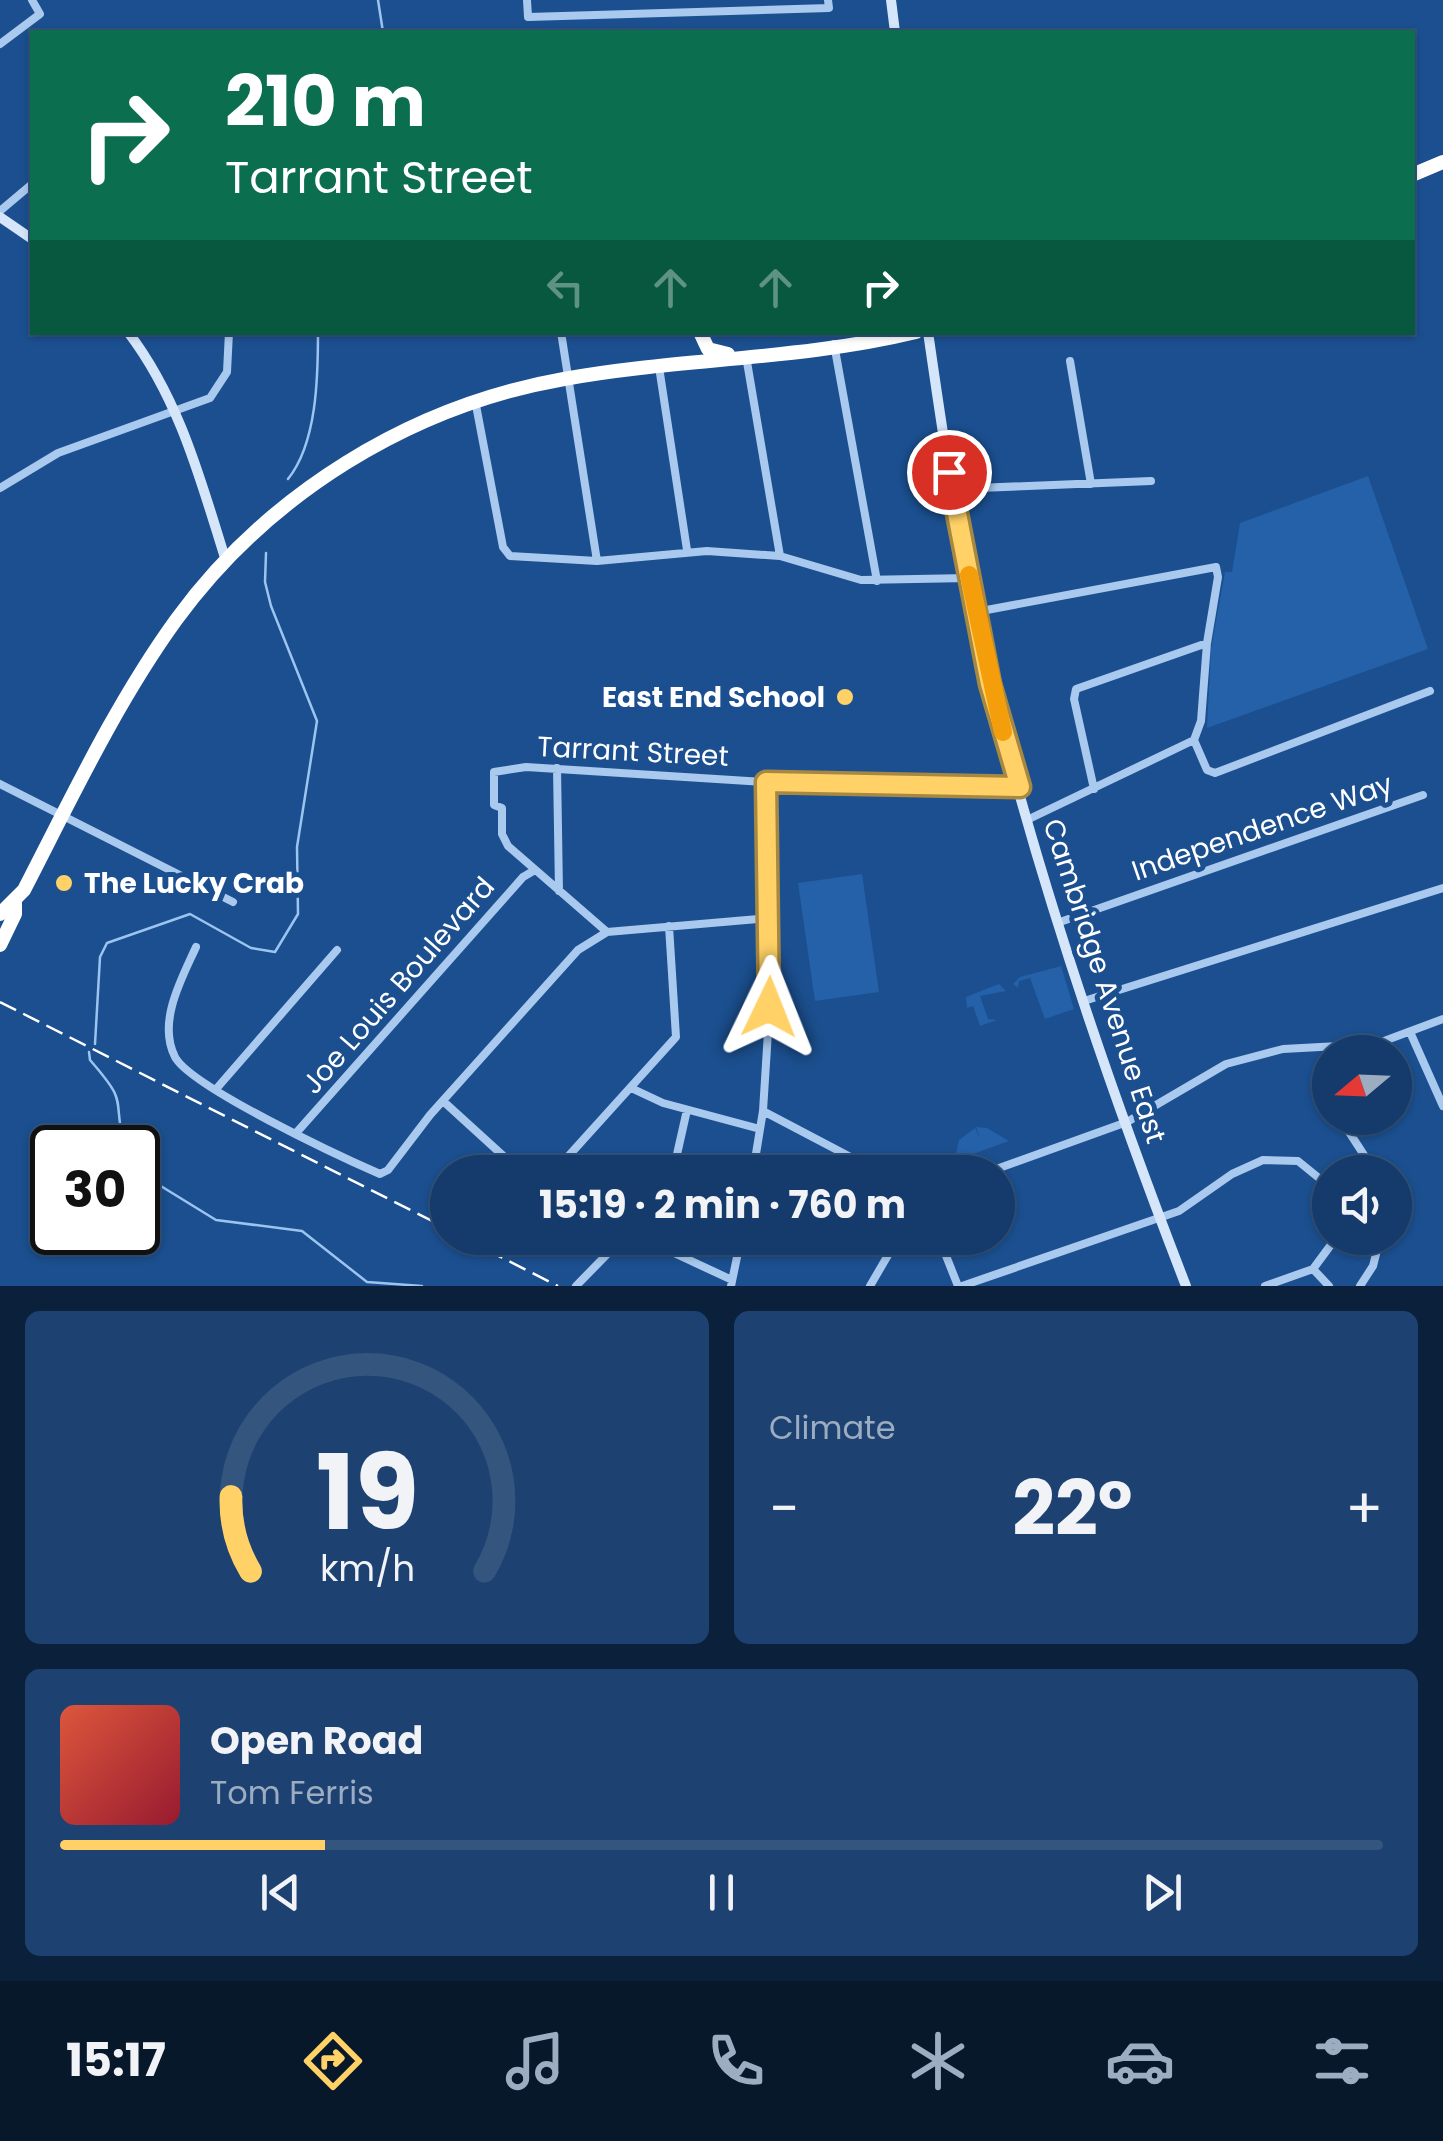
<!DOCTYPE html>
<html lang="en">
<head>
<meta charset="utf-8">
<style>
	:root { --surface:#143b6b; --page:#1d4271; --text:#f1f3f6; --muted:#9dadc1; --line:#33557e; --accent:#ffd166 }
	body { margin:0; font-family:Poppins,sans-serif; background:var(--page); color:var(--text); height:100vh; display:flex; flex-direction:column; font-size:38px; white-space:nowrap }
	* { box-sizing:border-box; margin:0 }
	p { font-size:32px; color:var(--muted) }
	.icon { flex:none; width:55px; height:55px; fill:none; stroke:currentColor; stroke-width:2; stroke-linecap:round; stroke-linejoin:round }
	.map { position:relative; height:1286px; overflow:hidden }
	.side { display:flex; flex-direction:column; gap:25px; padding:25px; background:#0b203b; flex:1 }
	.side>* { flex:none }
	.hud { position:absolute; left:30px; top:30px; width:1385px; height:305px; border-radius:0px; box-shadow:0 2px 8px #0004,0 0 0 2px var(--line); background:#0b6e4f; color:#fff; overflow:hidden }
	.needle { width:65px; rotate:251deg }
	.tools { position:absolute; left:1312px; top:1035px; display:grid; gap:20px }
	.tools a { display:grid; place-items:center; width:100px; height:100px; border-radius:50%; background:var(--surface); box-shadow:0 2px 8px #0004,0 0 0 2px var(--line); font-size:50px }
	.speed { position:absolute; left:30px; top:1125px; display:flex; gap:20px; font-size:50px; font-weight:700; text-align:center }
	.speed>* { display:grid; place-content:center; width:130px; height:130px; border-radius:50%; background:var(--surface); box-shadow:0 2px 8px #0004,0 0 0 2px var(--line); line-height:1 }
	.speed .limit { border:5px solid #111; border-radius:15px; background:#fff; color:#111 }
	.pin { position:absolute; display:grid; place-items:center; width:85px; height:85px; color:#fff; margin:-42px; border:5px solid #fff; border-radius:50%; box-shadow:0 2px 10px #0007 }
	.me { position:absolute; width:110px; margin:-55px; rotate:2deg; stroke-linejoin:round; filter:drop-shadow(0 0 8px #0008) }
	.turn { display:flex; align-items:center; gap:35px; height:210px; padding:0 30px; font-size:45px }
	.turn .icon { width:130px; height:130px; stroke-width:2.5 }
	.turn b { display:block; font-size:70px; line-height:85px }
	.lanes { display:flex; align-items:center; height:95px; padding:0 30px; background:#0003; justify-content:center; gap:50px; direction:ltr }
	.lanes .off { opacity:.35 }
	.big { font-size:75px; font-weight:700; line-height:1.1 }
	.side .widget { flex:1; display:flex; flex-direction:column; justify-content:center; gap:15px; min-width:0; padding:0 35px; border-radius:15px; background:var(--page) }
	.side .dial { align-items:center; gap:0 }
	.dial svg { height:260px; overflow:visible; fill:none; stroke:var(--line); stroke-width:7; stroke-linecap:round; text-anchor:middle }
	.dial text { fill:var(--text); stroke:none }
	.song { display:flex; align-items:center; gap:30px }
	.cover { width:120px; height:120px; border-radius:15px; background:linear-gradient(135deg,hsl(10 70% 55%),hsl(350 70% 35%)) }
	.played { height:10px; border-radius:5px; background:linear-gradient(90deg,var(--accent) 20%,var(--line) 20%) }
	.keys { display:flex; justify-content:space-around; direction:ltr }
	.heat { display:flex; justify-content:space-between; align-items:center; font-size:55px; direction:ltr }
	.side .tiles { flex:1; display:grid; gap:25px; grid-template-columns:1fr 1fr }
	.widget:last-child { grid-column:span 2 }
	.trip { position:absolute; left:430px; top:1155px; width:585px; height:100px; border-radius:50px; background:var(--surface); box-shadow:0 2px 8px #0004,0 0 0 2px var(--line); font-weight:700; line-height:100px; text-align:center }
	.menu { display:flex; height:160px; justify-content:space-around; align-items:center; background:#08182b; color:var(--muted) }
	.menu .icon { width:70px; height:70px }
	.menu .selected { color:var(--accent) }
	.menu b { font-size:45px; color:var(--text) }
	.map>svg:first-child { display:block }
	.green { fill:#2461a8 }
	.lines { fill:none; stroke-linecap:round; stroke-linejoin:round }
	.stream { stroke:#9cc4f0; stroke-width:2.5 }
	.street { stroke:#a9c9ee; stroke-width:8 }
	.secondary { stroke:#d6e6fa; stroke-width:10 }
	.highway { stroke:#fff; stroke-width:14 }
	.rail { stroke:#fff; stroke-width:2.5; stroke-dasharray:18 8; stroke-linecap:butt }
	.route-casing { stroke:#a68842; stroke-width:25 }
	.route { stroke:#ffd166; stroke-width:18 }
	.slow { stroke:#f59e0b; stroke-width:18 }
	.poi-dot { fill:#ffd166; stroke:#1b4f8f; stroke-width:4 }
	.labels { text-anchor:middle; stroke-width:10; stroke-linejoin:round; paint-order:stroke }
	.poi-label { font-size:28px; font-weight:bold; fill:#fff; stroke:#1b4f8f; text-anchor:end }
	.street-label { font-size:28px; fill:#fff; stroke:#1b4f8f }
</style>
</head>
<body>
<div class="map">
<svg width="1443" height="1286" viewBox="0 0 1443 1286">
	<rect width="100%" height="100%" fill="#1b4f8f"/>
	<path class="green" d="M 1368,476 L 1428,649 L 1207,728 L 1211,649 L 1225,572 L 1232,572 L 1240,523 Z
		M 862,874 L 879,992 L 815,1001 L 798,883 Z
		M 1061,966 L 1074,1009 L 1045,1019 L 1030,978 L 1019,981 L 1018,988 L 1013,984 L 1020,977 Z
		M 999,984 L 1006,991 L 980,996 L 988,1019 L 997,1020 L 980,1026 L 973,1006 L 967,1008 L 966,997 Z
		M 976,1127 L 987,1128 L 1009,1141 L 954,1161 L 959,1140 L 975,1128 L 980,1139 Z"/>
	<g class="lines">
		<path class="stream" d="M 378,0 L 383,32
			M 288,479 C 317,443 318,377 318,332
			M 95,1044 L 100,957 L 107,943 L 190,914 L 251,948 L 275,952 L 298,914 L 297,847 L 317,721 L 271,606 L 265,582 L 266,553
			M 89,1052 L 90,1060 C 130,1106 112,1095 124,1148
			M 138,1172 L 216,1220 L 302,1231 L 367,1282 L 422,1286"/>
		<path class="street" d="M 527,0 L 528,17 L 829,8 L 828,0
			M 0,44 L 40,14 L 32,0
			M 0,211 L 32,184
			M 561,332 L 597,561
			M 834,344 L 877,581
			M 746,356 L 780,556
			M 1070,361 L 1091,484
			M 659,367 L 687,550
			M 475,400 L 503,547 L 510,556 L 597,561 L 707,551 L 780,556 L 861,580 L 969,578
			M 0,488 L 58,453 L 210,398 L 227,372 L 229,332
			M 953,489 L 1151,481
			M 976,612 L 1216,567 L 1218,577 L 1207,643 L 1201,721 L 1194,740
			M 1194,740 L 1207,770 L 1215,773 L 1430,691
			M 557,768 L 559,891
			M 0,784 L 233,902
			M 1094,789 L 1074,699 L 1076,689 L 1207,643
			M 1029,819 L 1194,740
			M 770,918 L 607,932 L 508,846 L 502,834 L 502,808 L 494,805 L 494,772 L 526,767 L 765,782 L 1020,787
			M 1060,922 L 1423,795
			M 196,947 C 182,978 157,1022 175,1057 C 191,1087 341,1157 380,1174 L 388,1170 L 430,1115 L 578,950 L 607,932
			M 1084,1001 L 1443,888
			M 1410,1032 L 1443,1106
			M 217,1088 L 337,950
			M 631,1088 L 663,1103 L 760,1129
			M 443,1101 L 521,1172
			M 763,1111 L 879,1172
			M 1340,1118 L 1375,1172
			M 297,1132 L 523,877 L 535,870
			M 554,1172 L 676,1037 L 669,926
			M 673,1172 L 687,1110
			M 753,1172 L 763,1111 L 772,968 L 765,782
			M 988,1172 L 1127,1122 L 1226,1064 L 1283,1049 L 1376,1044 L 1443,1019
			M 642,1238 L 732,1280
			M 939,1238 L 958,1286
			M 1313,1269 L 1329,1286
			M 576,1286 L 623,1238
			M 731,1286 L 741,1238
			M 870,1286 L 898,1238
			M 962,1286 L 1179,1211 L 1232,1174 L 1263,1160 L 1298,1161 L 1330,1187
			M 1265,1286 L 1313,1269 L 1336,1238
			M 1360,1286 L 1373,1266 L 1380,1238"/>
		<path class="secondary" d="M 891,0 L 895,32
			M 0,217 L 32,239
			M 128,332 C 180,400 201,482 226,561
			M 928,332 C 945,449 962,568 990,682 C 1040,887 1110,1090 1186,1286"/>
		<path class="highway" d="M 1412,175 L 1443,162
			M 700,332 L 708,349 L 728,354
			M 0,914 L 24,890 C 71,799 116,703 176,620 C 268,494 410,406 564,379 C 680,358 801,360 916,332
			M 0,945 L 15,914 L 15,901"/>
		<path class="rail" d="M 0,1002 L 448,1229
			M 463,1238 L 558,1286"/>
	</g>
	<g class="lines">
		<g class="route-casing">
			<path id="route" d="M 769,1007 L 766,782 L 1020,787 L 990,684 L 949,472"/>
		</g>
		<use href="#route" class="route"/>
		<path class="slow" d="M 969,575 L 1003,732"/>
	</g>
	<g class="poi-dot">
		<circle cx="845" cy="697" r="10"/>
		<circle cx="64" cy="883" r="10"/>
	</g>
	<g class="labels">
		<g class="poi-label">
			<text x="825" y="707">East End School</text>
			<text x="84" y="893" text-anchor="start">The Lucky Crab</text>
		</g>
		<g class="street-label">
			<text transform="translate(633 751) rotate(3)" y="10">Tarrant Street</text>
			<text transform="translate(1262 827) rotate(-19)" y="10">Independence Way</text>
			<text transform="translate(1105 981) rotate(72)" y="10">Cambridge Avenue East</text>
			<text transform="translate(398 985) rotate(-49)" y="10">Joe Louis Boulevard</text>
		</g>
	</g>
</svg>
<div class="tools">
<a><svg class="needle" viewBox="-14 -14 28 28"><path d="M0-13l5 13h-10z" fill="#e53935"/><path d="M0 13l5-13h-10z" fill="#9dadc1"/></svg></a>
<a><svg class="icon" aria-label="sound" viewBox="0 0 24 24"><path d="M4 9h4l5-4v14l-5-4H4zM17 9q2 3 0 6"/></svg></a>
</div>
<div class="speed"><div class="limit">30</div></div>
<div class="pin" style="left:949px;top:472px;background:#d93025"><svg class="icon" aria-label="arrive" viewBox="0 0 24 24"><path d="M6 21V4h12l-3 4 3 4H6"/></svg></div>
<svg class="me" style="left:769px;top:1007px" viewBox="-20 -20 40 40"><path d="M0-17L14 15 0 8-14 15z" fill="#ffd166" stroke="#fff" stroke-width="4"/></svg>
<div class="trip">15:19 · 2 min · 760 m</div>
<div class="hud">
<div class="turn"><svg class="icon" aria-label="right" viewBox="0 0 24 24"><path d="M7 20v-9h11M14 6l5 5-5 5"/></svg><div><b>210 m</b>Tarrant Street</div></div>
<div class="lanes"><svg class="icon off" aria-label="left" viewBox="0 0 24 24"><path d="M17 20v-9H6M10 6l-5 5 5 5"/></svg><svg class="icon off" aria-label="ahead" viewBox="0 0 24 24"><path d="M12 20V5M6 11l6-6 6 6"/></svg><svg class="icon off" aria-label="ahead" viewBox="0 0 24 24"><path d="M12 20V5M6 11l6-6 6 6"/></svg><svg class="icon" aria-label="right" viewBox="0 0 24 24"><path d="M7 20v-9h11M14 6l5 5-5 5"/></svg></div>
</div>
</div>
<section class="side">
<div class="tiles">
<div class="widget dial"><svg viewBox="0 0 100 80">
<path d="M14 69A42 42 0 1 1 86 69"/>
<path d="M14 69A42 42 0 0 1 8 46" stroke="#ffd166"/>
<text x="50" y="56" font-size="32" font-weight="700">19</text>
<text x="50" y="72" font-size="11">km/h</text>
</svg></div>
<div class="widget"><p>Climate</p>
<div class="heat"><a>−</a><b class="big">22°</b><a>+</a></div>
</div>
<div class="widget">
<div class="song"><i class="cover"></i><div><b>Open Road</b><p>Tom Ferris</p></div></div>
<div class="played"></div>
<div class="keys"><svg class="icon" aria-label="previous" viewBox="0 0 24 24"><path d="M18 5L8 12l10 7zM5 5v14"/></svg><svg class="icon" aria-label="pause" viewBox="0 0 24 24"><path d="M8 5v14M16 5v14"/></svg><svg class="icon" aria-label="next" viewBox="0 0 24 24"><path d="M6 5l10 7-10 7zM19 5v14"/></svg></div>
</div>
</div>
</section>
<nav class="menu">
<b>15:17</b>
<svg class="icon selected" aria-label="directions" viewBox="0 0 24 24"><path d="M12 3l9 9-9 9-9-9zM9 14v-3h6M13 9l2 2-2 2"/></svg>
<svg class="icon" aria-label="music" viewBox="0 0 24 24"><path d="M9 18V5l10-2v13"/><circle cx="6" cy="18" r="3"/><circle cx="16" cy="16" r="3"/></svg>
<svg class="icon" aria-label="phone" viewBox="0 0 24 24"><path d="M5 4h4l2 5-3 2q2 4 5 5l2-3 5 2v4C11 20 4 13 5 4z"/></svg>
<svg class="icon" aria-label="climate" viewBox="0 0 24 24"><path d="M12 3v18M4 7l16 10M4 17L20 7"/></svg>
<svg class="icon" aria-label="car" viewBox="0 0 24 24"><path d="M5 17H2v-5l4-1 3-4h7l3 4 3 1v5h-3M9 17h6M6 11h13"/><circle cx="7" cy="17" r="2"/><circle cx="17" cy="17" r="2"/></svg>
<svg class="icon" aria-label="filters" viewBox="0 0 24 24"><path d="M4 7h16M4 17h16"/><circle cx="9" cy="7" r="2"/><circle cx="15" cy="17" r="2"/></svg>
</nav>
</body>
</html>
